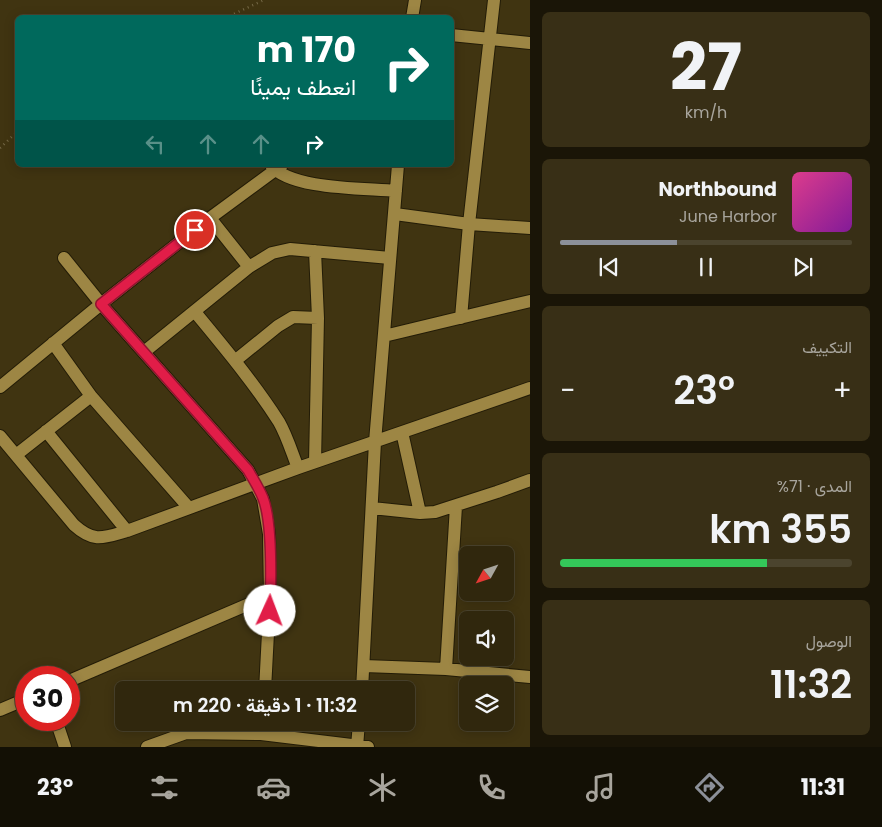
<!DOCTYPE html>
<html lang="ar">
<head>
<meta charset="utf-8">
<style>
	:root { --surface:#30270d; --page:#382f16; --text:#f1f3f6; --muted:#a8a59d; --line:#4b442e; --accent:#8c9099 }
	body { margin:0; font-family:Poppins,Vazirmatn,sans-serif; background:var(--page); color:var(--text); direction:rtl; height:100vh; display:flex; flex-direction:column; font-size:19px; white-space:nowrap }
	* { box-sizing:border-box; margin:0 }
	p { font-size:16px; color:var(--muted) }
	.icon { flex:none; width:28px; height:28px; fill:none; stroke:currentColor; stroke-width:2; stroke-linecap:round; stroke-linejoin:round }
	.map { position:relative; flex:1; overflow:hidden; direction:ltr }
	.panel { display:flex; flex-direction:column; gap:12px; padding:12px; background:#1a1507; width:352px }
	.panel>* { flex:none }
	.guide { position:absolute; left:15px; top:15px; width:439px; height:152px; border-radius:8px; box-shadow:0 2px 12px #0003,0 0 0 1px var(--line); direction:rtl; background:#00695c; color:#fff; overflow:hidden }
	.needle { width:32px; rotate:230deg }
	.tools { position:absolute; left:459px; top:546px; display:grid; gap:10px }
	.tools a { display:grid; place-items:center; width:55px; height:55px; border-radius:8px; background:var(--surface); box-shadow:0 2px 12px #0003,0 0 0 1px var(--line); font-size:25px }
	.speed { position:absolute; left:15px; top:666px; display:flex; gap:10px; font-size:25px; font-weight:700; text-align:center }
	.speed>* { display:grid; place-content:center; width:65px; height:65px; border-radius:50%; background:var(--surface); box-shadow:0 2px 12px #0003,0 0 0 1px var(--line); line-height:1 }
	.speed .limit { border:8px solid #d22; background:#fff; color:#111 }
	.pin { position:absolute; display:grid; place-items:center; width:42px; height:42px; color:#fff; margin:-21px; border:2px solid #fff; border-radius:50%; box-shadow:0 1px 5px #0007 }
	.me { position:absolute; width:55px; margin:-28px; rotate:2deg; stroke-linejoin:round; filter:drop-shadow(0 0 4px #0008) }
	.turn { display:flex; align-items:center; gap:18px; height:105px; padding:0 15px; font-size:22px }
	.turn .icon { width:65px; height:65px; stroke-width:2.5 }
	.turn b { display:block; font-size:35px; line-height:42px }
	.lanes { display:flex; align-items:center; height:48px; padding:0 15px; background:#0003; justify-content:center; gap:25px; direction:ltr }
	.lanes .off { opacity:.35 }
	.big { font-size:38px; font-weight:600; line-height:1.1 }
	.panel .tile { flex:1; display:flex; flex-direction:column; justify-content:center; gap:8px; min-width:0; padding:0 18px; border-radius:8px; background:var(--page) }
	.panel .dial { align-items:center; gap:0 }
	.dial b { font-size:65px; line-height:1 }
	.song { display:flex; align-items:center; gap:15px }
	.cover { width:60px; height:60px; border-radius:8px; background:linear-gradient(135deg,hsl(330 70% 55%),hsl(290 70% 35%)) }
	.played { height:5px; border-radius:2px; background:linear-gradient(90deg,var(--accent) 40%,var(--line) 40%) }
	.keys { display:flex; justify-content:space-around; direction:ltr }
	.heat { display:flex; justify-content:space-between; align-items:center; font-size:28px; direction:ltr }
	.charge { height:8px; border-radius:4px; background:linear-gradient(90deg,#34c759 71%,var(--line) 0) }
	.trip { position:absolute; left:115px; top:681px; width:300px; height:50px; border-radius:8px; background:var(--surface); box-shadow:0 2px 12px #0003,0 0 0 1px var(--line); font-weight:600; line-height:50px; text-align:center; direction:rtl }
	.tabs { display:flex; height:80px; justify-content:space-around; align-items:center; background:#131005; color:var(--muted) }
	.tabs .icon { width:35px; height:35px }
	.tabs .on { color:var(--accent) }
	.tabs b { font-size:22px; color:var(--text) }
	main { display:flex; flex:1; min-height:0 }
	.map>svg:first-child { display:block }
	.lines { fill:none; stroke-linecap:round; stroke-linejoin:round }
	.minor-casing { stroke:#231c07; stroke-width:14 }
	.path { stroke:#756947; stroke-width:2.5; stroke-dasharray:1 4; stroke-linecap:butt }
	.minor { stroke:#9d8644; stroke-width:12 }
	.route-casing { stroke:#92132f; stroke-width:12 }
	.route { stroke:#e11d48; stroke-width:9 }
</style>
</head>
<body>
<main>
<section class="panel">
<div class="tile dial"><b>27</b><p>km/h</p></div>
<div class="tile">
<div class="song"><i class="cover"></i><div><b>Northbound</b><p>June Harbor</p></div></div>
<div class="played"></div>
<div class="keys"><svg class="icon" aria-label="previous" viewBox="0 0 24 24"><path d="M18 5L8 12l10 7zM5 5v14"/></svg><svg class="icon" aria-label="pause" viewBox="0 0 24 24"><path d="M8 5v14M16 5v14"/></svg><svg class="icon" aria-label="next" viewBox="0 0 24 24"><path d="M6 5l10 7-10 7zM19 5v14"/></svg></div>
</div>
<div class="tile"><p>التكييف</p>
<div class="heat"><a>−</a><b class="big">23°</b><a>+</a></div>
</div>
<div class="tile"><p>المدى · 71%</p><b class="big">355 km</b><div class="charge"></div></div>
<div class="tile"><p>الوصول</p><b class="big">11:32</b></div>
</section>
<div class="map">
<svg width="530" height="747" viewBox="0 0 530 747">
	<rect width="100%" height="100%" fill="#403411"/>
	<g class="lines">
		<g class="minor-casing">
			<path id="minor" d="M 412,18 L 415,0
				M 451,35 L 530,43
				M 271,165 C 290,190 365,188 396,191
				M 395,214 L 469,224 L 530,228
				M 210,218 L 249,267
				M 315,251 L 318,318 L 315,462
				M 64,258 L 101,304 L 248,470 L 263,499 L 269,534 L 270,595 L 265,690
				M 195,312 C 224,347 254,383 279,422 C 287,436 292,453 298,468
				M 461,318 L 469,224 L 494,0
				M 384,336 L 530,301
				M 53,343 L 91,396 L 189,508
				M 144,352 L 249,267 L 272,253 L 290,249 L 390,258
				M 236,360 L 278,326 L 293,317 L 318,318
				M 0,387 L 101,304 L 210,218 L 282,165
				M 46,431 L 127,531
				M 402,432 L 420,513
				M 0,436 L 74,525 C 94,543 103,538 127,531 L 298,468 L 530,388
				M 16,455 L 91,396
				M 372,508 L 420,513 L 435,512 L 497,492 L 530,480
				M 364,666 L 446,669 L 530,677
				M 446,669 L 456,506
				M 69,681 L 270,595
				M 362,690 L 375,442 L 398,165
				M 0,710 L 26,699
				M 56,720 L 65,747
				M 147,747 L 186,733 L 261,734 L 368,747
				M 357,747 L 359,722"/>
		</g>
		<path class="path" d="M 225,18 L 264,0
			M 0,148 L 18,131"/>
		<use href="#minor" class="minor"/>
	</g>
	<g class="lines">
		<g class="route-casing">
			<path id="route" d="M 195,230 L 101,304 L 248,470 C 253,479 259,488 263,498 C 273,523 271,583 270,611"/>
		</g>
		<use href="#route" class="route"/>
	</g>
</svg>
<div class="tools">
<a><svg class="needle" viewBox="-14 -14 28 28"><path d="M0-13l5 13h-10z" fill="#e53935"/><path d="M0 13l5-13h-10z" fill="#a8a59d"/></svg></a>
<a><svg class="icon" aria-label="sound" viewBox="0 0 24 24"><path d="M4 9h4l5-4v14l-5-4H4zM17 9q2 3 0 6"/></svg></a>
<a><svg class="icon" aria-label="layers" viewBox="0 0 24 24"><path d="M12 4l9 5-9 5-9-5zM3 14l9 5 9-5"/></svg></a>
</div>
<div class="speed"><div class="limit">30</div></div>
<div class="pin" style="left:195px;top:230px;background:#d93025"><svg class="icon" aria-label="arrive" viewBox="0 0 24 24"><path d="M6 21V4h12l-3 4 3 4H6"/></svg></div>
<svg class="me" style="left:270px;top:611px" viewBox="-20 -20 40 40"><circle r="19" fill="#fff"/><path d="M0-13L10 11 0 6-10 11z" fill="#e11d48"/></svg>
<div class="trip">11:32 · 1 دقيقة · 220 m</div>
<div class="guide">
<div class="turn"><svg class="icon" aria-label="right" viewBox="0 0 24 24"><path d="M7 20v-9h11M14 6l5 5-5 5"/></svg><div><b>170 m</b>انعطف يمينًا</div></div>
<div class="lanes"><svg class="icon off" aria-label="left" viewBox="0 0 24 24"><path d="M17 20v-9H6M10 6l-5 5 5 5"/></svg><svg class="icon off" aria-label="ahead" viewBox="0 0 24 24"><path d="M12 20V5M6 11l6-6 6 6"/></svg><svg class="icon off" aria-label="ahead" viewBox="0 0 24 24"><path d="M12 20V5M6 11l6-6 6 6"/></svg><svg class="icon" aria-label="right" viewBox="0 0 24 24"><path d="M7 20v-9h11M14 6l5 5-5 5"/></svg></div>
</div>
</div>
</main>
<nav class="tabs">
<b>11:31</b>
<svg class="icon on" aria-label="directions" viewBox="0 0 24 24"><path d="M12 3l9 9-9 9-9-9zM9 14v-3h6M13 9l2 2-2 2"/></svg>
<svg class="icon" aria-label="music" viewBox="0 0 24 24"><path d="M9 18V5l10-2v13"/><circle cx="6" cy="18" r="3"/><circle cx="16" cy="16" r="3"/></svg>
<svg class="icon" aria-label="phone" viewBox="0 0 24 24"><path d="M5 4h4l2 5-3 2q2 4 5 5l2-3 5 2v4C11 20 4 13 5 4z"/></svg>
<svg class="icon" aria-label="climate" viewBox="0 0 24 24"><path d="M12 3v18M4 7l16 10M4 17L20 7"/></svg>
<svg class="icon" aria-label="car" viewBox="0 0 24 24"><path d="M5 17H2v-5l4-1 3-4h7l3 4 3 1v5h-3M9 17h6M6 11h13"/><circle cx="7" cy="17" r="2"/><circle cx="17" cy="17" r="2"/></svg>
<svg class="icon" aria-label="filters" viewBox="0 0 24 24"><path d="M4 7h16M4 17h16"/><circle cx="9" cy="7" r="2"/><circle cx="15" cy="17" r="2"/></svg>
<b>23°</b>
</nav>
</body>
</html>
